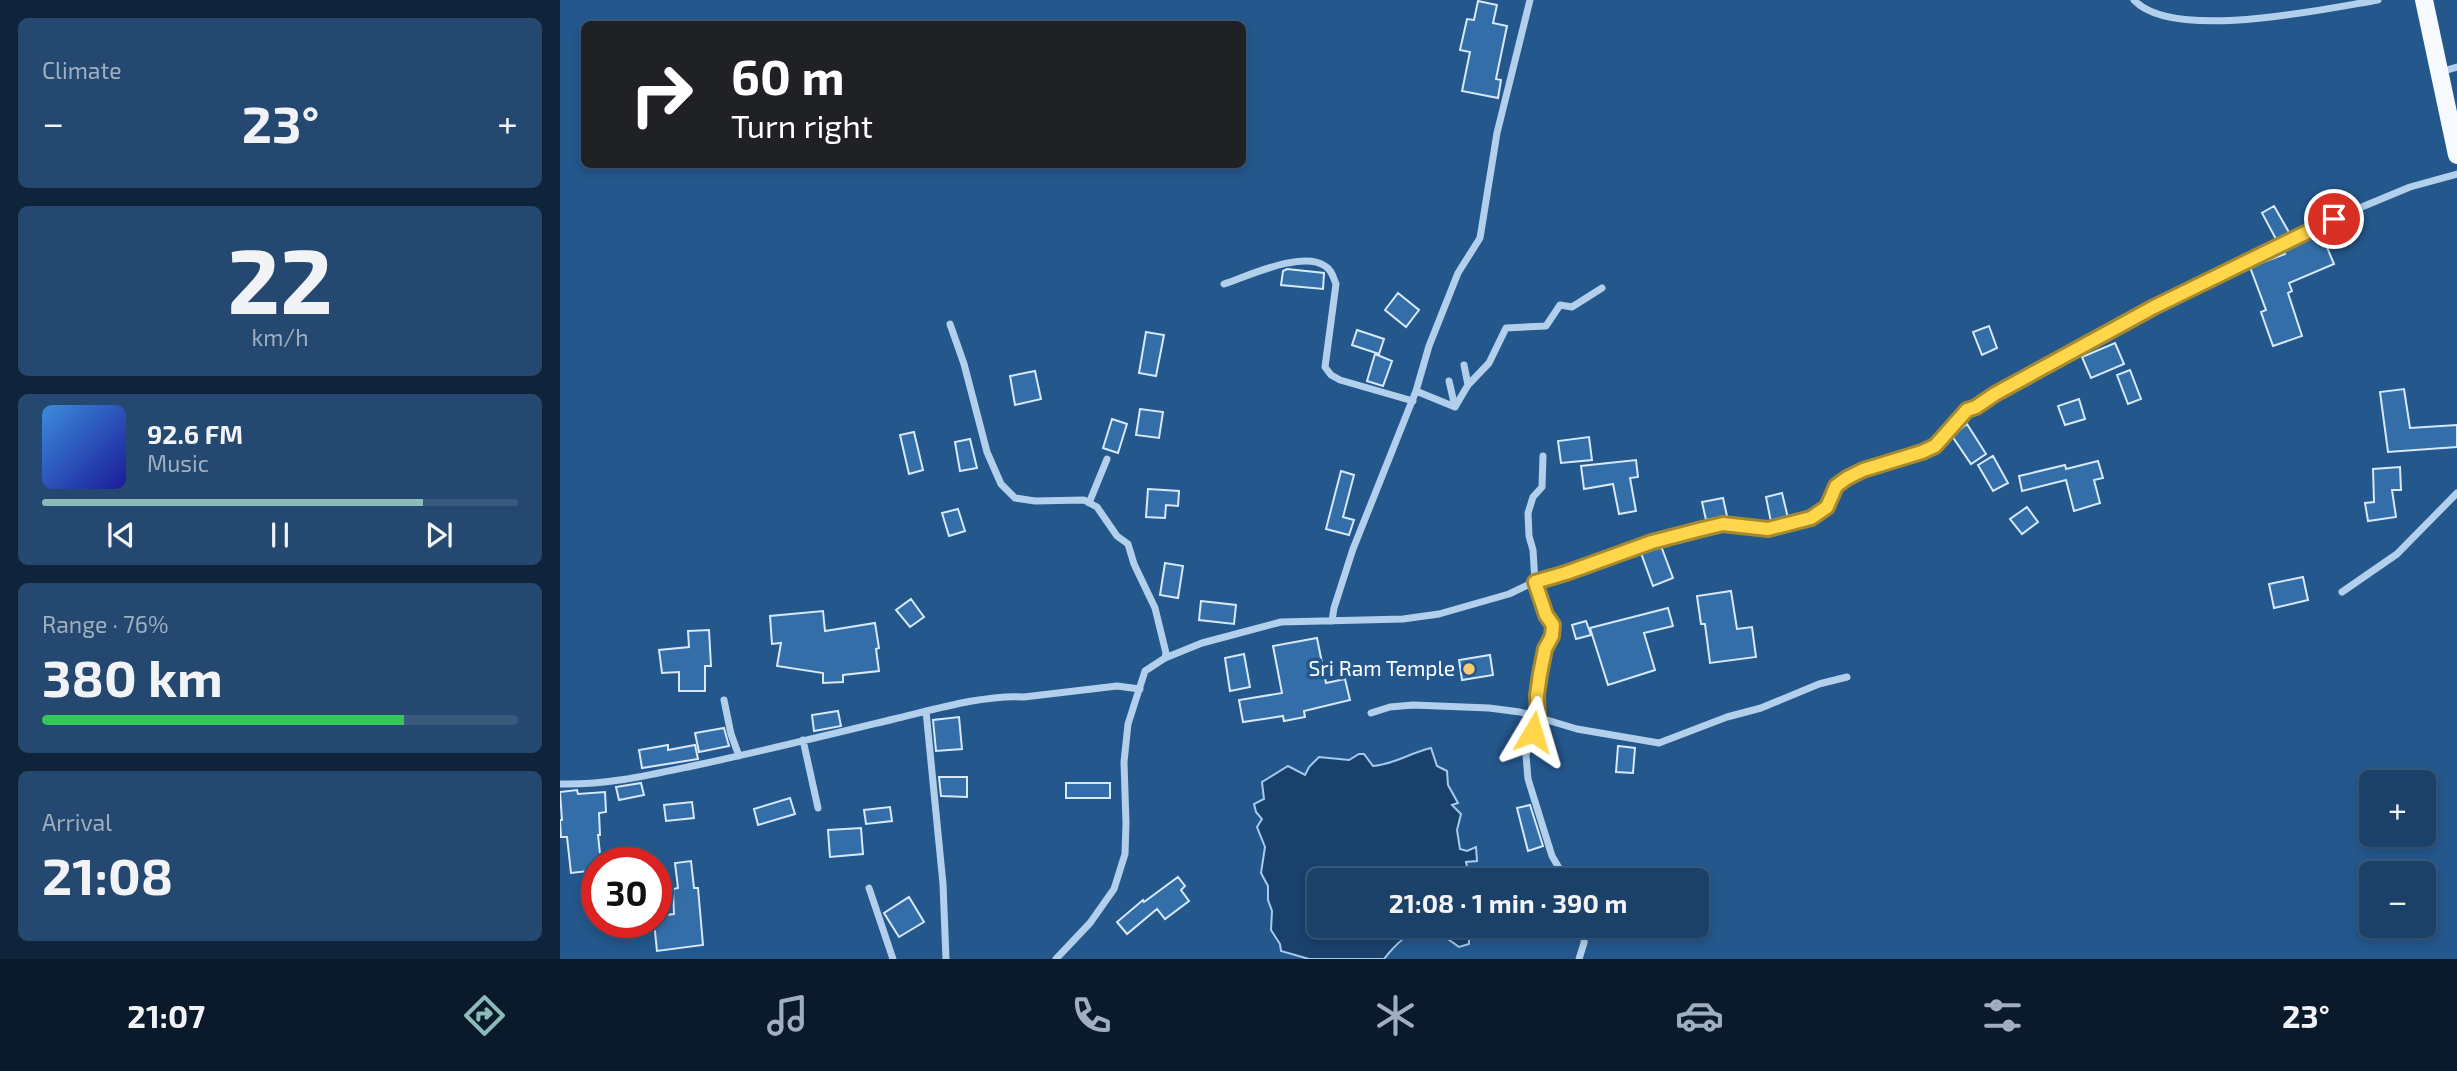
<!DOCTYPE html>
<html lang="en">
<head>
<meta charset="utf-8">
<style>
	:root { --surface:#1b4169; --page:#24486f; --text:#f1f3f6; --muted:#a0afc0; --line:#395a7d; --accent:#8bbbb9 }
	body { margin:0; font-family:"Exo 2",sans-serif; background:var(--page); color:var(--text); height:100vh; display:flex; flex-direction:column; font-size:26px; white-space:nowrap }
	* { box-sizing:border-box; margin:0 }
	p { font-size:23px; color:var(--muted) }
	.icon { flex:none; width:38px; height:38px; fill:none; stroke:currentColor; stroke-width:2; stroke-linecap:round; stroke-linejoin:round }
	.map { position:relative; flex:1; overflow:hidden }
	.sheet { display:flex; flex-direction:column; gap:18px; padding:18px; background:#0f243a; width:560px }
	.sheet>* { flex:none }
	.hud { position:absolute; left:21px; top:21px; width:665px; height:147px; border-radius:10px; box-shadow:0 4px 10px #0003,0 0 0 2px var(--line); background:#202124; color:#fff; overflow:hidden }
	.controls { position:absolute; left:1799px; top:770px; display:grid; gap:14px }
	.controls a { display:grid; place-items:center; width:77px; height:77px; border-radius:10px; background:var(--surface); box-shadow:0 4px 10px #0003,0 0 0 2px var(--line); font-size:35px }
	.speed { position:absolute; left:21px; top:847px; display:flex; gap:14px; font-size:35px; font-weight:700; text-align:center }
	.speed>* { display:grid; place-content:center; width:91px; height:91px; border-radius:50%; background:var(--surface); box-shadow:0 4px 10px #0003,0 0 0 2px var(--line); line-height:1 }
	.speed .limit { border:10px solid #d22; background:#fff; color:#111 }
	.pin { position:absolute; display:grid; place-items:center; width:60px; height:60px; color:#fff; margin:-30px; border:4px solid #fff; border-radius:50%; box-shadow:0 2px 7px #0007 }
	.me { position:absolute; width:77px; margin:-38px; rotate:7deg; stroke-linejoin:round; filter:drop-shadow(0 0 5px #0008) }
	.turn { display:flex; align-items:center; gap:24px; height:147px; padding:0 35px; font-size:32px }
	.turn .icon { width:91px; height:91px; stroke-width:2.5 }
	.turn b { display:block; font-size:49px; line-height:60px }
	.big { font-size:52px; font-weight:700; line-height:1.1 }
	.sheet .tile { flex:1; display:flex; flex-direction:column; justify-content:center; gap:10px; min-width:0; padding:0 24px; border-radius:10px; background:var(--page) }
	.sheet .dial { align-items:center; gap:0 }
	.dial b { font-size:91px; line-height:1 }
	.song { display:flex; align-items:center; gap:21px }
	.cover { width:84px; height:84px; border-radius:10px; background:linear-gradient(135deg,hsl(210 70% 55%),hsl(240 70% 35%)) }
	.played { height:7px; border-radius:4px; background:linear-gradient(90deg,var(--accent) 80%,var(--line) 80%) }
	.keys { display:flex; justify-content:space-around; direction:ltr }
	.heat { display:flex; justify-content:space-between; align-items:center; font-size:38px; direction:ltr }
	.charge { height:10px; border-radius:5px; background:linear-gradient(90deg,#34c759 76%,var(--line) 0) }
	.trip { position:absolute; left:747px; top:868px; width:402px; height:70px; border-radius:10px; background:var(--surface); box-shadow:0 4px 10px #0003,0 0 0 2px var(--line); font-weight:700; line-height:70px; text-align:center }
	.tab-bar { display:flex; height:112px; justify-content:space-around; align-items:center; background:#0b1a2a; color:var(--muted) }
	.tab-bar .icon { width:49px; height:49px }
	.tab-bar .selected { color:var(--accent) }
	.tab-bar b { font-size:32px; color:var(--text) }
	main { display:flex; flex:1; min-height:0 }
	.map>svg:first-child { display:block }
	.water { fill:#19416c; stroke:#a6caec; stroke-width:2 }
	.building { fill:#346ea9; stroke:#d7e8f8; stroke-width:2 }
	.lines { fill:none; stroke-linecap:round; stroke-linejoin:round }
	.minor { stroke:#b2cfeb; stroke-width:7 }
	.primary { stroke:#f6fafe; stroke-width:18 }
	.route-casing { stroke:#a68a30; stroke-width:18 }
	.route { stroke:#ffd54a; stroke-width:12 }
	.poi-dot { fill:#f5ca75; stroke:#24578c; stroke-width:2.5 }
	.labels { text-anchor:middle; stroke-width:7; stroke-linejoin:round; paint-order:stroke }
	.poi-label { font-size:21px; fill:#fff; stroke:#24578c; text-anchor:end }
</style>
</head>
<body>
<main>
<section class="sheet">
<div class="tile"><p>Climate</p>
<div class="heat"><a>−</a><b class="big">23°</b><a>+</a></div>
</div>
<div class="tile dial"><b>22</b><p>km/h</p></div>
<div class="tile">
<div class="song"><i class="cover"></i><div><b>92.6 FM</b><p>Music</p></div></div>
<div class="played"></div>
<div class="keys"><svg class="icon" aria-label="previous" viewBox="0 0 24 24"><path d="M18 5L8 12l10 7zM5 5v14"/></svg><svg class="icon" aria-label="pause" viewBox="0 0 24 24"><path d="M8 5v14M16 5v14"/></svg><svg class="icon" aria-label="next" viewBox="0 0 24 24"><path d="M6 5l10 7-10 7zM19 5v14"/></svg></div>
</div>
<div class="tile"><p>Range · 76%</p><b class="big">380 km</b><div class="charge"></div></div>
<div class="tile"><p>Arrival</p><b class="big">21:08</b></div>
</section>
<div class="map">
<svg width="1897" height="959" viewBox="0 0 1897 959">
	<rect width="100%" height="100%" fill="#24578c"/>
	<path class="water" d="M 871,748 L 877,766 L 887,771 L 888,785 L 898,803 L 892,805 L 901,814 L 897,830 L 900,849 L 907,851 L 916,847 L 917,861 L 906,862 L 910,880 L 760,880 L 760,926 L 909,926 L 909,944 L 899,947 C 865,921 848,928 824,959 L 749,959 L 721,951 L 720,944 L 711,930 L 712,911 L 708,900 L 708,886 L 701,873 L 705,847 L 697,827 L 702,819 L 696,812 L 694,804 L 704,799 L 702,782 L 728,766 L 745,775 L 749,767 L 759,757 L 789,760 L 799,754 L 804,754 L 813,766 C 836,764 849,753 871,748 Z"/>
	<path class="building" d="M 918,1 L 937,5 L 933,23 L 947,26 L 936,79 L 941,80 L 938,98 L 902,91 L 910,52 L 900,50 L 907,19 L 914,20 Z
		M 1714,206 L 1730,234 L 1717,241 L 1702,213 Z
		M 1761,233 L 1774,264 L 1729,283 L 1732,291 L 1728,293 L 1742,336 L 1713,346 L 1701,312 L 1706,310 L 1690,267 L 1725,254 L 1723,251 Z
		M 727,269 L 764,273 L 763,289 L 721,285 L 723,271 Z
		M 838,293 L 859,310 L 846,327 L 825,310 Z
		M 1429,326 L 1437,348 L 1422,355 L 1413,332 Z
		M 797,330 L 824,339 L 819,354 L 792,345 Z
		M 586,332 L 604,335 L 596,376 L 579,373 Z
		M 1555,343 L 1564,364 L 1531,378 L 1522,357 Z
		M 815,354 L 832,361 L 823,386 L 807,381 Z
		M 1570,370 L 1581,399 L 1568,404 L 1557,375 Z
		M 475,371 L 481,399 L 455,405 L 450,376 Z
		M 1844,389 L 1850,428 L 1897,425 L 1897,447 L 1828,452 L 1820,392 Z
		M 1519,399 L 1525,419 L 1505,425 L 1498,406 Z
		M 580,409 L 603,412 L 599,438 L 576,435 Z
		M 552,419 L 567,424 L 558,453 L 543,448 Z
		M 1407,424 L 1426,454 L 1411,464 L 1392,436 Z
		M 354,432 L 363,470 L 349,474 L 340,435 Z
		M 1029,437 L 1032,460 L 1001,463 L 998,441 Z
		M 410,439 L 417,468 L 400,471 L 395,442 Z
		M 1433,456 L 1448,483 L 1433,491 L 1418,465 Z
		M 1076,460 L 1078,477 L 1070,478 L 1076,511 L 1059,514 L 1053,484 L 1024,489 L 1021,466 Z
		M 1538,461 L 1543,478 L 1534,480 L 1540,503 L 1514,511 L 1506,480 L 1462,491 L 1459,476 L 1505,465 L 1506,469 Z
		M 1840,467 L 1841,490 L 1832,490 L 1836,517 L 1808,521 L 1805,503 L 1814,502 L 1813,469 Z
		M 781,471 L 794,475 L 783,517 L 794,520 L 789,535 L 766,529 Z
		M 588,489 L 619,491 L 618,506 L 606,505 L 605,518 L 586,517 Z
		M 1222,493 L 1228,518 L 1211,522 L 1206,497 Z
		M 1163,498 L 1167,516 L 1146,520 L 1142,502 Z
		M 1467,507 L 1478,522 L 1462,534 L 1450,519 Z
		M 398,509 L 405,531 L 389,536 L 382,513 Z
		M 1101,546 L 1113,578 L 1093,586 L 1081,553 Z
		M 605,563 L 623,566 L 618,598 L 600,595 Z
		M 1743,577 L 1748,600 L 1714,608 L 1709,584 Z
		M 1171,591 L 1177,629 L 1192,627 L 1196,657 L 1150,663 L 1145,624 L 1141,624 L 1137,596 Z
		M 351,599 L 364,617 L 350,627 L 336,610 Z
		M 641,601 L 676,605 L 674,624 L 639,620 Z
		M 1108,608 L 1113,626 L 1084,633 L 1095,670 L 1048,685 L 1030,628 Z
		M 263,611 L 265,631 L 315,623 L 319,648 L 316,649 L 319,671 L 283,675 L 283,682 L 263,683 L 263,673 L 217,666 L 221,643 L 212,644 L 210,616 Z
		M 1026,621 L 1031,635 L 1016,639 L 1012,625 Z
		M 149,630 L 151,666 L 145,666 L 145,691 L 119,691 L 119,672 L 102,673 L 99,650 L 129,647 L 128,631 Z
		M 757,638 L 766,683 L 785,679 L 790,700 L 744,711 L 745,717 L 724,721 L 723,716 L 683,722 L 679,700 L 722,693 L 713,646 Z
		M 684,654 L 690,687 L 670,691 L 665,658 Z
		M 930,655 L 933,675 L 902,680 L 899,660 Z
		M 278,711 L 281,726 L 254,731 L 252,715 Z
		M 399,717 L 402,749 L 376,751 L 373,720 Z
		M 164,728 L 169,746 L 139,752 L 135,733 Z
		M 108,745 L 108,750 L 135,745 L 138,759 L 82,768 L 79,750 Z
		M 1058,746 L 1075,748 L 1073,773 L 1056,772 Z
		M 379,777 L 407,777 L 407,797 L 381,796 Z
		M 81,783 L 84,795 L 59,800 L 56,787 Z
		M 506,783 L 550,783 L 550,798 L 506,798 Z
		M 17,790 L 18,794 L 45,792 L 46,812 L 39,813 L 40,835 L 38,835 L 41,863 L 37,863 L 37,870 L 11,873 L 7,837 L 1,837 L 0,820 L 2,820 L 0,792 Z
		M 230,798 L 235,814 L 198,825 L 194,809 Z
		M 132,802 L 134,818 L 106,821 L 104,805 Z
		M 970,805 L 983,846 L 968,851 L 957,808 Z
		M 330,807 L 332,821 L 306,824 L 304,810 Z
		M 301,828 L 303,854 L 270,857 L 268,830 Z
		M 131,861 L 134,888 L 138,888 L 143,945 L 97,951 L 94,922 L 96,922 L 96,916 L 114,914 L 113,889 L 118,888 L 115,863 Z
		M 618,877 L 625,886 L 621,890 L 629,901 L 605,919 L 597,909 L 567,934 L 557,922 L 583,900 L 584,902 Z
		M 349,897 L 364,922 L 339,937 L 324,913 Z"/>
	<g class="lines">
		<path class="minor" d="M 1574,0 C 1613,42 1764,9 1818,0
			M 1880,72 L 1897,67
			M 664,284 C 688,276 743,250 765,266 C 772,270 773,277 776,284 L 765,367 L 771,375 L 780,380 L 853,401
			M 390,324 L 404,364 L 427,452 L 441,484 L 455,498 L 475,501 L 524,500 L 537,507 L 557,536 L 568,544 L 574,564 L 595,608 L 606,653 L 605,658
			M 904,365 L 908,385
			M 889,381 L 895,407
			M 856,391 L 895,407 L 908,385 L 929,363 L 946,328 L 986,326 L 1000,305 L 1012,307 L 1042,288
			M 983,456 L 982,487 L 973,497 L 968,513 L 969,536 L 973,550 L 975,582 L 986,615 L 993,625 L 992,636 L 985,649 L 978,683 L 978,717 L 966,755 L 968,779 L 992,856 L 1006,880
			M 529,503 L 547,459
			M 1782,592 L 1837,554 L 1897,493
			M 772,621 L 774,608 L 793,549 L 856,391 L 869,346 L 898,273 L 920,238 L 937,133 L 970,0
			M 164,700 L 171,734 L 179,756
			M 366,711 L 383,884 L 386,959
			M 811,713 L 830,707 L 853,705 L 929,708 L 960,712 L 1017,729 L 1099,743 L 1167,717 L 1201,708 L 1259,684 L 1287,677
			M 243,740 L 258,808
			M 0,784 C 48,785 90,775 137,765 C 203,751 268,735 334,719 C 372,710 426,694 464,697 L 557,686 L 580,689
			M 309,888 L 333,959
			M 496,959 L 530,923 L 554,889 L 565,854 L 566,823 L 564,762 L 568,724 L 585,671 L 605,658 L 642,643 L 721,622 L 843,619 L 879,614 L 949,594 L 978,580 L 1006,573 L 1092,542 L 1138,530 L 1163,524 L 1208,529 L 1251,518 L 1267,507 L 1276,486 L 1287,478 L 1303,470 L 1362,452 L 1375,446 L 1407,410 L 1594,307 L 1797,209 L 1850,187 L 1897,174
			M 1019,959 L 1024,943 L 1025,926"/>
		<path class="primary" d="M 1864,0 L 1897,155"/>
	</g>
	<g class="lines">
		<g class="route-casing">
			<path id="route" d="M 973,732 L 978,718 L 977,695 L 980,674 L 985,649 L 992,636 L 993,625 L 986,615 L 975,582 L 1006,573 L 1092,542 L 1138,530 L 1163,524 L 1208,529 L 1251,518 L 1267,507 L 1276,486 L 1287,478 L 1303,470 L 1362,452 L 1375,446 L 1407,410 L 1416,407 L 1435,394 L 1594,307 L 1774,219"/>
		</g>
		<use href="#route" class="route"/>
	</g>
	<circle class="poi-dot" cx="909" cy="669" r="7"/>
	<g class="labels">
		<g class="poi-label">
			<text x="895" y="676">Sri Ram Temple</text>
		</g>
	</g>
</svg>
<div class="controls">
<a>+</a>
<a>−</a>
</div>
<div class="speed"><div class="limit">30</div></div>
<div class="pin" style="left:1774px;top:219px;background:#d93025"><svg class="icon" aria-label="arrive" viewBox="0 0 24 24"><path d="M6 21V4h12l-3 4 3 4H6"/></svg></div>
<svg class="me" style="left:973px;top:732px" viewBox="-20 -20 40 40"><path d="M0-17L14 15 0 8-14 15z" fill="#ffd54a" stroke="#fff" stroke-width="4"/></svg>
<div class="trip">21:08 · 1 min · 390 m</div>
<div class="hud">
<div class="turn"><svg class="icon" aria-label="right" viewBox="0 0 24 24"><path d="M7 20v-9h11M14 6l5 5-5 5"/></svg><div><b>60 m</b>Turn right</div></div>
</div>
</div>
</main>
<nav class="tab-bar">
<b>21:07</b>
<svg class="icon selected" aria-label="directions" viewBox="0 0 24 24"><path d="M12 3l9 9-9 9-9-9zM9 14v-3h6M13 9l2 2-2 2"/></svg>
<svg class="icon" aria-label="music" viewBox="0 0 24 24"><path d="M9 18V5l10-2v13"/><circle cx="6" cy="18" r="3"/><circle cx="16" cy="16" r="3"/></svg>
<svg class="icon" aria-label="phone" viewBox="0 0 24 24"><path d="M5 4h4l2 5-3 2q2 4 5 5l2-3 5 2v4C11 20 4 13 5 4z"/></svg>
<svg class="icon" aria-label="climate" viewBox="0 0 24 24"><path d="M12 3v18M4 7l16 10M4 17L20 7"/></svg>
<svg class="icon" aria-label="car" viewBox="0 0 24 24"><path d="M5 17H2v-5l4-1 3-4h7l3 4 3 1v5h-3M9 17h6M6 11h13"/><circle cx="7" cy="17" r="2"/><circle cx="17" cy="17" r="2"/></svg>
<svg class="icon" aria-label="filters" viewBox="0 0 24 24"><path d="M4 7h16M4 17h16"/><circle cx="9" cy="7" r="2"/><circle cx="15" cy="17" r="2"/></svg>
<b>23°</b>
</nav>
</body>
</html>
